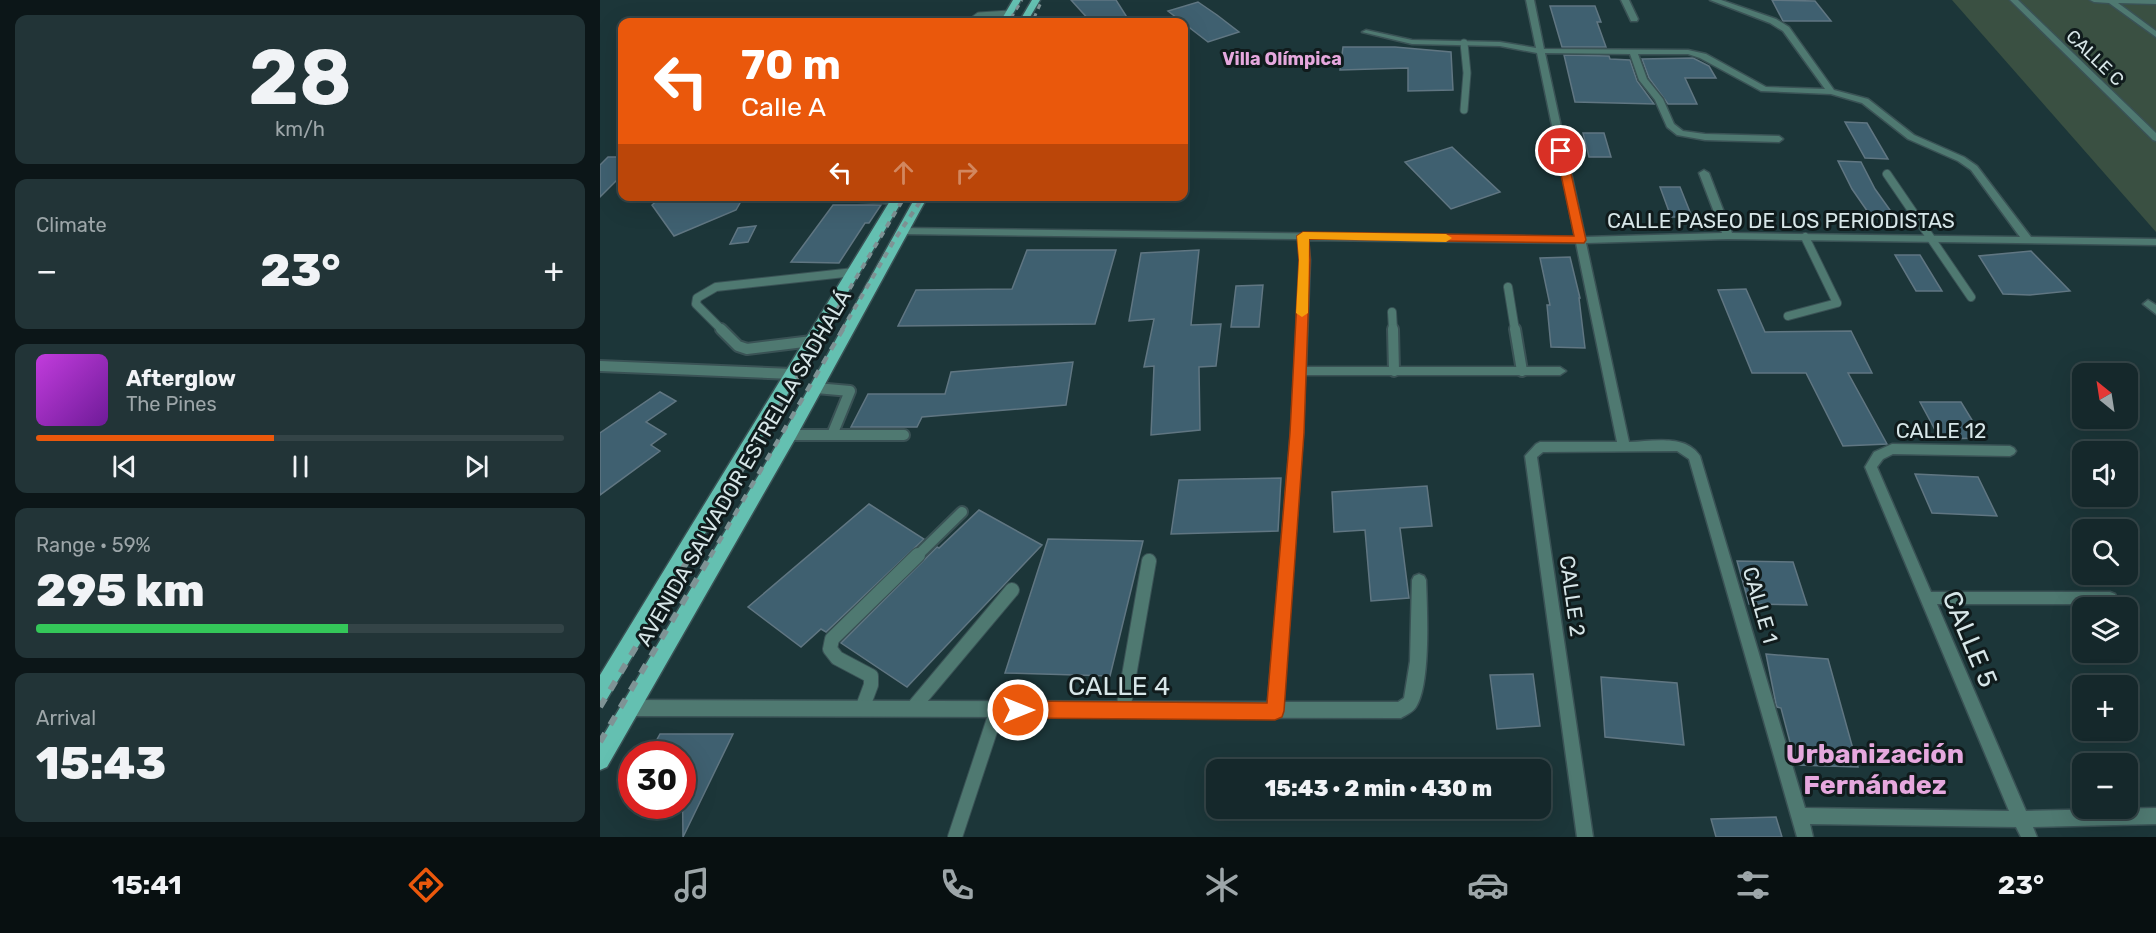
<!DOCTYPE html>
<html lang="en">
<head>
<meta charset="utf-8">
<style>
	:root { --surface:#15282b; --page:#223437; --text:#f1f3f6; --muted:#9da6a9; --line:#344447; --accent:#ea580c }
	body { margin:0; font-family:Rubik,sans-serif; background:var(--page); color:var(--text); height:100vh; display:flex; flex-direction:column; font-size:22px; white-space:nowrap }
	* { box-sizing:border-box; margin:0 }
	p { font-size:20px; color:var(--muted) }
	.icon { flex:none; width:33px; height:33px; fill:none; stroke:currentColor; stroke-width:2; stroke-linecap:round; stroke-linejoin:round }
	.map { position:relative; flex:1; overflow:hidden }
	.drawer { display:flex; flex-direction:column; gap:15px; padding:15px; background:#0c1618; width:600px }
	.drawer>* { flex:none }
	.hud { position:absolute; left:18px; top:18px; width:570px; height:183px; border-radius:12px; box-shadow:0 6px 24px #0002,0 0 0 2px var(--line); background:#ea580c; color:#fff; overflow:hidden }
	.needle { width:39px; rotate:330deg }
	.fabs { position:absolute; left:1472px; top:363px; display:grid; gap:12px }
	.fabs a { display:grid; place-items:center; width:66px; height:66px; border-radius:12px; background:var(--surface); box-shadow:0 6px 24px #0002,0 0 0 2px var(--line); font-size:30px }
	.speed { position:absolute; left:18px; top:741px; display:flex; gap:12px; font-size:30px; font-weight:700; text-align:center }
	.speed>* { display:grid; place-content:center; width:78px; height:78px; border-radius:50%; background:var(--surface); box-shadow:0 6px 24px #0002,0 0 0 2px var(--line); line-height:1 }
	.speed .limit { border:9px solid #d22; background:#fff; color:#111 }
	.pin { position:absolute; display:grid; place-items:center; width:51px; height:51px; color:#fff; margin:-26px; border:3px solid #fff; border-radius:50%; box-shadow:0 2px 6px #0007 }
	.me { position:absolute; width:66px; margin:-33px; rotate:90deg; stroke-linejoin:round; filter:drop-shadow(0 0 4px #0008) }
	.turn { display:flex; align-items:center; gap:21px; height:126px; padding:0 24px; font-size:27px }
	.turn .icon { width:78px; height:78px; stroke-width:2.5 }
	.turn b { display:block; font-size:42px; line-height:51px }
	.lanes { display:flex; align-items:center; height:57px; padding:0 24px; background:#0003; justify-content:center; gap:30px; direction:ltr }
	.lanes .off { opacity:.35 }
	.big { font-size:45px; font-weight:800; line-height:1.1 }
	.drawer .card { flex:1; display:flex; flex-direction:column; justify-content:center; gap:9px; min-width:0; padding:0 21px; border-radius:12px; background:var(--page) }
	.drawer .dial { align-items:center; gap:0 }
	.dial b { font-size:78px; line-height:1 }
	.song { display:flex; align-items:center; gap:18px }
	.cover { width:72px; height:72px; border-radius:9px; background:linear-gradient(135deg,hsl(290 70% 55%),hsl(280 70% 35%)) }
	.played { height:6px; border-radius:3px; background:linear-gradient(90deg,var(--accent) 45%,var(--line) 45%) }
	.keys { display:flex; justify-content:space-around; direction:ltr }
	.heat { display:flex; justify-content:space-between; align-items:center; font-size:33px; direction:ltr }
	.charge { height:9px; border-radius:4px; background:linear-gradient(90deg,#34c759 59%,var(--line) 0) }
	.trip { position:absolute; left:606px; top:759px; width:345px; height:60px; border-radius:12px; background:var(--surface); box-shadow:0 6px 24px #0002,0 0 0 2px var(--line); font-weight:800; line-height:60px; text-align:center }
	.menu { display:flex; height:96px; justify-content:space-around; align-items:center; background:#081011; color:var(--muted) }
	.menu .icon { width:42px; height:42px }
	.menu .selected { color:var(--accent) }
	.menu b { font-size:27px; color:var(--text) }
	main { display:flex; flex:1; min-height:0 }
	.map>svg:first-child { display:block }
	.green { fill:#3a5042 }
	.building { fill:#3f6070; stroke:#607682; stroke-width:1.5 }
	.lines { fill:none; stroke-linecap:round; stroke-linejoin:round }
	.lane-far3-casing { stroke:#3a5255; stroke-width:9 }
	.lane-far2-casing { stroke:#3a5255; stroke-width:10 }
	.lane-far1-casing { stroke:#3a5255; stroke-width:14 }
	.lane-casing { stroke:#3a5255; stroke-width:16 }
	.street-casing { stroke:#3a5255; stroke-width:3 }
	.primary-casing { stroke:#3a5255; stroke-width:3 }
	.lane-far3 { stroke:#4f7971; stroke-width:7 }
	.lane-far2 { stroke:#4f7971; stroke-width:8 }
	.lane-far1 { stroke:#4f7971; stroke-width:10 }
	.lane { stroke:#4f7971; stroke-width:14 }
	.street { fill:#4f7971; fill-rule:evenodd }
	.primary { fill:#64c0b1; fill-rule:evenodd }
	.rail-far3 { stroke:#7f9395; stroke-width:3; stroke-dasharray:5 5; stroke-linecap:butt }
	.rail-far2 { stroke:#7f9395; stroke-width:4; stroke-dasharray:6 6; stroke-linecap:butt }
	.rail-far1 { stroke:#7f9395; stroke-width:4.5; stroke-dasharray:8 8; stroke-linecap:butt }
	.rail { stroke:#7f9395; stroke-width:6; stroke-dasharray:10 10; stroke-linecap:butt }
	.route { fill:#ea580c; stroke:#983908; stroke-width:1.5 }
	.slow { fill:#f59e0b }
	.labels { text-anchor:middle; stroke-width:6; stroke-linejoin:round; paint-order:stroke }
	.far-street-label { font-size:18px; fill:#d7e6e8; stroke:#101b1c }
	.far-neighbourhood-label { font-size:18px; font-weight:bold; fill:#e6a8de; stroke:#101b1c }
	.street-label { font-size:21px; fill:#d7e6e8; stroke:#101b1c }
	.near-street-label { font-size:26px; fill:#d7e6e8; stroke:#101b1c }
	.near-neighbourhood-label { font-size:27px; font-weight:bold; fill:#e6a8de; stroke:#101b1c }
</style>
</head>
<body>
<main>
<section class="drawer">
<div class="card dial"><b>28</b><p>km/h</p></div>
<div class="card"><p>Climate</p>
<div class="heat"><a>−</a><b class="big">23°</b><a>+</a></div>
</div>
<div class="card">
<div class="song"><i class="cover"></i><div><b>Afterglow</b><p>The Pines</p></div></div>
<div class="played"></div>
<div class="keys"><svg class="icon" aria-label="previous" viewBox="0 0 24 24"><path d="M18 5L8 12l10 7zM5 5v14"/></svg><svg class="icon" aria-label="pause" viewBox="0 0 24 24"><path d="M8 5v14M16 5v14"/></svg><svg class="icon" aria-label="next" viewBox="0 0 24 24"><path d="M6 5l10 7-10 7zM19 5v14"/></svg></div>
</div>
<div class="card"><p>Range · 59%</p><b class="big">295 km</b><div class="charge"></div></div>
<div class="card"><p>Arrival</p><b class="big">15:43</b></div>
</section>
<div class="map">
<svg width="1556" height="837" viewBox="0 0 1556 837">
	<rect width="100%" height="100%" fill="#1c3639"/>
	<path class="green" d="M 1352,0 L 1556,0 L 1556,232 Z"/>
	<path class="building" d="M 471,0 L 516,0 L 530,22 L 491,22 Z
		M 1172,0 L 1215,1 L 1231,21 L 1183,21 Z
		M 598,2 L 617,15 L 639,32 L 608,42 L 568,11 Z
		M 950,6 L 995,6 L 1001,22 L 997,22 L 1006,47 L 962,47 Z
		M 743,47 L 795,47 L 851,52 L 853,90 L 808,91 L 808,68 L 740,70 Z
		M 964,55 L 1009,56 L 1010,59 L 1030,60 L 1037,81 L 1054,104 L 975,102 Z
		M 1093,58 L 1109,66 L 1116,78 L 1085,78 L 1097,104 L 1068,104 L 1049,78 L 1042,59 Z
		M 1245,122 L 1267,123 L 1288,159 L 1265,158 Z
		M 983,133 L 1004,133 L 1011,157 L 989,157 Z
		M 852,147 L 900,192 L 851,209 L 805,162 Z
		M 8,157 L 22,157 L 22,175 L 0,197 L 0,165 Z
		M 1238,161 L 1261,162 L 1275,189 L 1295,217 L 1272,218 L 1252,189 Z
		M 1060,187 L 1080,187 L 1092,217 L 1071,217 Z
		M 62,196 L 144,196 L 136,210 L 74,236 L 52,205 Z
		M 233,205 L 281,205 L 269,223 L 265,223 L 239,263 L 191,262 Z
		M 156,226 L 148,242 L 130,244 L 138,228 Z
		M 427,250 L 516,250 L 495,324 L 298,326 L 316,290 L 412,289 Z
		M 599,250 L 591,325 L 621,324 L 616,366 L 599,367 L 600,430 L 551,435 L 554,366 L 544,367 L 554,319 L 529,321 L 541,253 Z
		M 1431,251 L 1470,291 L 1430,295 L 1403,294 L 1379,256 Z
		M 1295,255 L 1320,255 L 1342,291 L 1316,291 Z
		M 970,257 L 980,298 L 979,298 L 985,348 L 951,347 L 947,305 L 950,305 L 940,258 Z
		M 663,285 L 659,327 L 631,327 L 636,286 Z
		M 1146,289 L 1165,332 L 1251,331 L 1272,373 L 1248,373 L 1287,444 L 1243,446 L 1206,373 L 1152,373 L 1118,290 Z
		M 473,362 L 466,405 L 322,417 L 317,427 L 251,427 L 268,394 L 345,394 L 351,372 Z
		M 60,392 L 76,401 L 46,422 L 66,434 L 51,445 L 60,451 L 0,495 L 0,433 Z
		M 1320,402 L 1361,402 L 1383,438 L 1340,439 Z
		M 1315,474 L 1378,477 L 1397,516 L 1332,513 Z
		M 681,478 L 678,531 L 571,534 L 579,480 Z
		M 827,486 L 832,526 L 800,528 L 809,598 L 771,601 L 765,530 L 734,532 L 732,492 Z
		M 269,504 L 324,539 L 226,632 L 221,629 L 201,647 L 148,607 Z
		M 379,510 L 442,545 L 307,687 L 241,643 L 337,547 L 339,548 Z
		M 448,539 L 543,541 L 510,676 L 405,673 Z
		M 1137,561 L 1193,562 L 1207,605 L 1149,604 Z
		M 1166,654 L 1228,659 L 1258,767 L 1196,765 L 1181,708 L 1177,707 L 1176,704 Z
		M 933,674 L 940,726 L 897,729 L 890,675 Z
		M 1001,677 L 1077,683 L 1084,745 L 1005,737 Z
		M 60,734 L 133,734 L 83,837 L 82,754 L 49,754 Z
		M 1176,817 L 1182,837 L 1116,837 L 1111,819 Z"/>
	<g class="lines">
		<g class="lane-far3-casing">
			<path id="lane-far3" d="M 371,22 L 379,16 L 409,14
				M 864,43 L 867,73 L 864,110"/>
		</g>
		<g class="lane-far2-casing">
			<path id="lane-far2" d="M 1287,174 L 1371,297
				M 908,287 L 915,330
				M 792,312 L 793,330
				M 1188,316 L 1237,303 L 1205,237
				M 122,330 L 96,304 L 97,298 L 116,287 L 254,272"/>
		</g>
		<g class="lane-far1-casing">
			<path id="lane-far1" d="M 121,329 L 138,346 L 147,349 L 212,341
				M 793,329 L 794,371
				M 915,329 L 922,371
				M 0,366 L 193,374
				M 216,388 L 250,391 L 232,435
				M 190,435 L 304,435
				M 316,557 L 362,512"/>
		</g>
		<g class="lane-casing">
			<path id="lane" d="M 262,709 L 271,685 L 271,676 L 237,658 L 230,649 L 232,639 L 318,555
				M 312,709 L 412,590
				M 523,710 L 549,561
				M 355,837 L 397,710"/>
		</g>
		<g class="street-casing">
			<path id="street" d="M 926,0 L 934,0 L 944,49 L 1088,50 L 1106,54 L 1166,87 L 1225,89 L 1183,31 L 1170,23 L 1110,0 L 1121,0 L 1176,19 L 1189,27 L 1234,90 L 1268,99 L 1314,135 L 1364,157 L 1377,166 L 1431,237 L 1556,239 L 1556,245 L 1128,239 L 986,243 L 1029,442 C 1052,441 1086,434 1100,456 L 1205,808 L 1409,811 L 1265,467 L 1274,452 L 1292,444 L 1410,446 L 1414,448 L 1416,451 L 1414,454 L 1410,456 L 1293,454 L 1283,459 L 1277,467 L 1331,592 L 1510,592 L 1515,594 L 1517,598 L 1515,602 L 1510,604 L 1337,604 L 1426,811 L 1556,808 L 1556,824 L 1433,827 L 1437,837 L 1421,837 L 1416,827 L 1210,824 L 1213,837 L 1197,837 L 1089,459 L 1077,451 L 943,452 L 937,457 L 993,837 L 977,837 L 925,456 L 936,444 L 940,442 L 1017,442 L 976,243 L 708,240 L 710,260 L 706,367 L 960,367 L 966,371 L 960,375 L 705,375 L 703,433 L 683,702 L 798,702 L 804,698 L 810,661 L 812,580 L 814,576 L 819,574 L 824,576 L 826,580 C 827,608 831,684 816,707 C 813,712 806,715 801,718 L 30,716 L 25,713 L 22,708 L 25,703 L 30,700 L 668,702 L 691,433 L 700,260 L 698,239 L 302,234 L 297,231 L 302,228 L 975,237 L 937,53 L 900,46 L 812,44 L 762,32 L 766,30 L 812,40 L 900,42 L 936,48 ZM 945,53 L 1030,54 L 1039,80 L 1055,100 L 1067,127 L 1077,135 L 1105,140 L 1179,142 L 1183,139 L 1179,136 L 1105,134 L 1083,131 L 1074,124 L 1063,99 L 1047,79 L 1038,54 L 1088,54 L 1100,58 L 1161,91 L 1231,94 L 1262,103 L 1308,139 L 1358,161 L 1371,170 L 1420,237 L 1132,233 L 1109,173 L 1104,170 L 1099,173 L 1122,233 L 985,237 Z
				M 1021,0 L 1029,0 L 1038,19 L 1037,21 L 1031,21 Z
				M 1410,0 L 1418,0 L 1556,133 L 1556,141 L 1553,140 Z
				M 1490,0 L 1556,0 L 1556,4 L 1518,3 L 1556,31 L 1556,37 L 1509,3 L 1494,2 Z
				M 214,196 C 231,196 289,193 301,201 L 296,204 L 218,199 Z
				M 1548,300 L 1556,305 L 1556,314 L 1543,304 Z"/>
		</g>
		<g class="primary-casing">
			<path id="primary" d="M 413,0 L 421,0 L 408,22 L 400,22 Z
				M 432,0 L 440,0 L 427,22 L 419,22 Z
				M 293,196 L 305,196 L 7,699 L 0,701 L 0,675 Z
				M 316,196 L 328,196 L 195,439 L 7,767 L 0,770 L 0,741 L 185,431 Z"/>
		</g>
		<use href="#lane-far3" class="lane-far3"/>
		<use href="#lane-far2" class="lane-far2"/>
		<use href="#lane-far1" class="lane-far1"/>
		<use href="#lane" class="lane"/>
		<use href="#street" class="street"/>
		<use href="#primary" class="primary"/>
		<path class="rail-far3" d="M 411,18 L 422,0
			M 434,18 L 442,0"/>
		<path class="rail-far2" d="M 225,330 L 305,196
			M 242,330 L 295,239 L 324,196"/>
		<path class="rail-far1" d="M 90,557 L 226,329
			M 110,557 L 243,329"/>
		<path class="rail" d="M 0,707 L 91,555
			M 0,742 L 111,555"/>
	</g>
	<path class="route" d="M 961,148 L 966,151 L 986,240 L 984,243 L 709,239 L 710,260 L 704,433 L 684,711 L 682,717 L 675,720 L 418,718 L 412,716 L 409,710 L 412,704 L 418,701 L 667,703 L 690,433 L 699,260 L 697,236 L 703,232 L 974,236 L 956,151 Z"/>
	<path class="slow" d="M 703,232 L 846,234 L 852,238 L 846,242 L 709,239 L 708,313 L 702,317 L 696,313 L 699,260 L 697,236 Z"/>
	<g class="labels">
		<g class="far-street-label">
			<text transform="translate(1495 58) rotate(44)" y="6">CALLE C</text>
		</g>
		<g class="far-neighbourhood-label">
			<text x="682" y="65">Villa Olímpica</text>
		</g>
		<g class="street-label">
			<text x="1181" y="228">CALLE PASEO DE LOS PERIODISTAS</text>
			<text x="1341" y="438">CALLE 12</text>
			<text transform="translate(144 468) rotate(-60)" y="7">AVENIDA SALVADOR ESTRELLA SADHALÁ</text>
			<text transform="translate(972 596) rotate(82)" y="7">CALLE 2</text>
			<text transform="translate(1160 605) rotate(74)" y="7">CALLE 1</text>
		</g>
		<g class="near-street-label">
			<text transform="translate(1370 639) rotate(67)" y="9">CALLE 5</text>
			<text x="519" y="695">CALLE 4</text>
		</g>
		<g class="near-neighbourhood-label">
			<text x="1275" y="763">Urbanización<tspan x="1275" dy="31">Fernández</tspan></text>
		</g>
	</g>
</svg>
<div class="fabs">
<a><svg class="needle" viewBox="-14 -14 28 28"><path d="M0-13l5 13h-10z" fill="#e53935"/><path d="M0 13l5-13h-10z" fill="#9da6a9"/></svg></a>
<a><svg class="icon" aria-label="sound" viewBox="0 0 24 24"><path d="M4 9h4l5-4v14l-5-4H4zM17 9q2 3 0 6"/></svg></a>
<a><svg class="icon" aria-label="search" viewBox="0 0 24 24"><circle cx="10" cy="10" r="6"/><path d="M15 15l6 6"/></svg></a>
<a><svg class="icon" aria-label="layers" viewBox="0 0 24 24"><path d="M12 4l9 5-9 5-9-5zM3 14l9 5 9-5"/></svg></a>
<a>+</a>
<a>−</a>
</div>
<div class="speed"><div class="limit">30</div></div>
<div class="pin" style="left:961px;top:151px;background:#d93025"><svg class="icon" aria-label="arrive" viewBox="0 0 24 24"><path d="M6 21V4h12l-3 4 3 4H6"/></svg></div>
<svg class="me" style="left:418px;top:710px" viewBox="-20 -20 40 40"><circle r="17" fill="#ea580c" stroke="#fff" stroke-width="3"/><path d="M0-11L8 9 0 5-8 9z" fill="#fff"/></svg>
<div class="trip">15:43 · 2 min · 430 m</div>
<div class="hud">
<div class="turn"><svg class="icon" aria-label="left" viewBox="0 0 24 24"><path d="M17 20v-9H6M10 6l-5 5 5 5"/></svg><div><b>70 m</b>Calle A</div></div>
<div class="lanes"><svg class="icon" aria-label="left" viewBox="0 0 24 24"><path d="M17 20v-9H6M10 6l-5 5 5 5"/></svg><svg class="icon off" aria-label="ahead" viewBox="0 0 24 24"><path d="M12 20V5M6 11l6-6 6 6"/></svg><svg class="icon off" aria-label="right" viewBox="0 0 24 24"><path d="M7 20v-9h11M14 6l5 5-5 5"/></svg></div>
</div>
</div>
</main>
<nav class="menu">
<b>15:41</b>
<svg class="icon selected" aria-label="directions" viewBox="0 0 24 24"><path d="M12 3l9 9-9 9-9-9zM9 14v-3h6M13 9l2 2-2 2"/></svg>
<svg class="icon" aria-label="music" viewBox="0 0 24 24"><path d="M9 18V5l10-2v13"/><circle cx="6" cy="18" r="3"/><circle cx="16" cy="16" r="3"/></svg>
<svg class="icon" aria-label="phone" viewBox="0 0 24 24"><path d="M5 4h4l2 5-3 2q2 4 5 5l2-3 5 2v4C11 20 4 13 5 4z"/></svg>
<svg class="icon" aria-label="climate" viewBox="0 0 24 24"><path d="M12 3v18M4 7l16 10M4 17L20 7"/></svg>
<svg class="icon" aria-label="car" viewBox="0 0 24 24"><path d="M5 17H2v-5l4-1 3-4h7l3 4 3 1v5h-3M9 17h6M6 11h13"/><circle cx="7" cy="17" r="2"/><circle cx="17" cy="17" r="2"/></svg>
<svg class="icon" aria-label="filters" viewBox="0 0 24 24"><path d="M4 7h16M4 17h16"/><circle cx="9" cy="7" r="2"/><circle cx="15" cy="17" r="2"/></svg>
<b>23°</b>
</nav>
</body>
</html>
